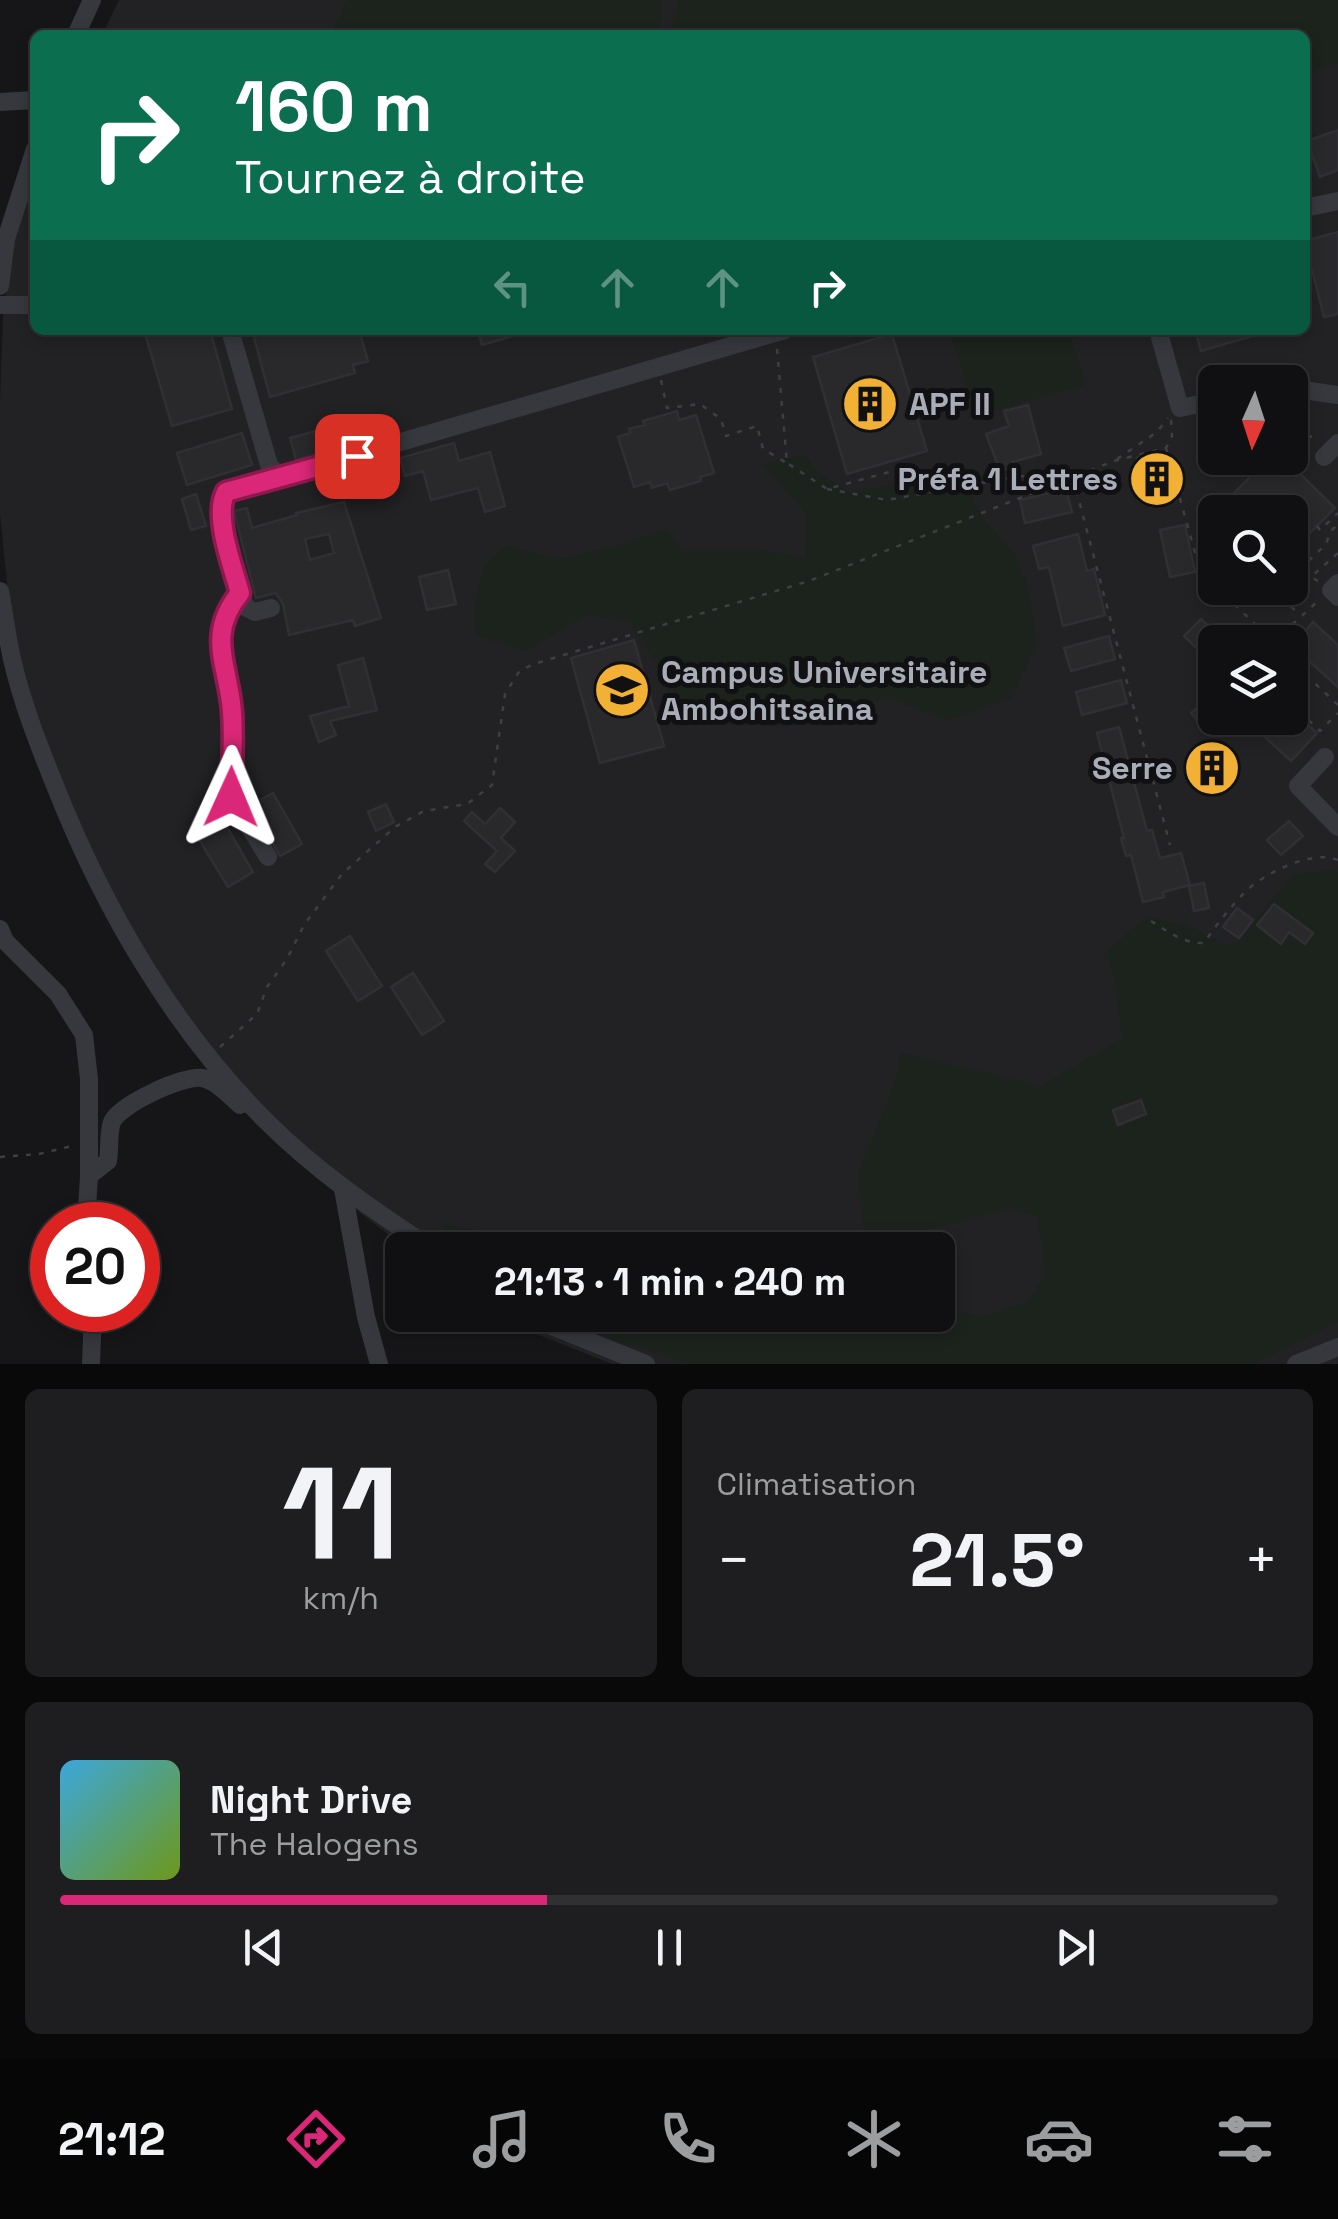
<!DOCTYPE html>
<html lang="fr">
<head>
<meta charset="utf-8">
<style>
	:root { --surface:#101012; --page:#1e1e20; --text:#f1f3f6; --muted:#9c9d9f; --line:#303032; --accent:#db2777 }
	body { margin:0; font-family:"Space Grotesk",sans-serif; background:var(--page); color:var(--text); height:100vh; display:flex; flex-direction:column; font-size:38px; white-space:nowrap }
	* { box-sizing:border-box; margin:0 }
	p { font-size:32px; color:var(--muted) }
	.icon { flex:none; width:55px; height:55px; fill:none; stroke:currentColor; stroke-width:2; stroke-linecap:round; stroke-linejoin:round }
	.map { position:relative; height:1364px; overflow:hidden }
	.details { display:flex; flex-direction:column; gap:25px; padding:25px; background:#09090a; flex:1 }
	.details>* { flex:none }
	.hud { position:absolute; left:30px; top:30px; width:1280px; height:305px; border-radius:15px; box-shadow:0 5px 15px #0003,0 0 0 2px var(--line); background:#0b6e4f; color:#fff; overflow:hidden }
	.needle { width:65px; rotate:183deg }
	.tools { position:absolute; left:1198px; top:365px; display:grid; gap:20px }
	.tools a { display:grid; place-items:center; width:110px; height:110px; border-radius:15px; background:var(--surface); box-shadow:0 5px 15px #0003,0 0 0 2px var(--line); font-size:50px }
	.speed { position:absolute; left:30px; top:1202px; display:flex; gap:20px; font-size:50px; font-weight:700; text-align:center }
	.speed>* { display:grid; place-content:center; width:130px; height:130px; border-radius:50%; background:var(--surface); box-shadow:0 5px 15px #0003,0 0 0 2px var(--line); line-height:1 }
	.speed .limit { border:15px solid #d22; background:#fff; color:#111 }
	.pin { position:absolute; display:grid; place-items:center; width:85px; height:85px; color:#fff; margin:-42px; border-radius:20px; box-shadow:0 5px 15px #0006 }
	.me { position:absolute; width:110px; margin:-55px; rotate:1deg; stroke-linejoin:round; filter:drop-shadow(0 0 8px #0008) }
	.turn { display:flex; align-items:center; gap:35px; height:210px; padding:0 40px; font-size:45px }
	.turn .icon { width:130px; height:130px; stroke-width:2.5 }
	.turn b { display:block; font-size:70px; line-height:85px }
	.lanes { display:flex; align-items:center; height:95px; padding:0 40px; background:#0003; justify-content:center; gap:50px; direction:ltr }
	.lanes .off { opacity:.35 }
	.big { font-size:75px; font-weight:800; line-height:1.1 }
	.details .widget { flex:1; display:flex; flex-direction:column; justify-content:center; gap:15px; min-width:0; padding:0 35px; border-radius:15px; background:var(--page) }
	.details .dial { align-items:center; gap:0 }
	.dial b { font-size:130px; line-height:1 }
	.song { display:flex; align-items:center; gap:30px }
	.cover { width:120px; height:120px; border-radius:15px; background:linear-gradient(135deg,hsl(200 70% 55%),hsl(80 70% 35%)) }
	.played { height:10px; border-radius:5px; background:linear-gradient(90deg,var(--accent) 40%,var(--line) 40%) }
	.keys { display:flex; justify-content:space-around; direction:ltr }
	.heat { display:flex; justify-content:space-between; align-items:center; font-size:55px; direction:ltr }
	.details .tiles { flex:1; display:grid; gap:25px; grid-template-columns:1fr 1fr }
	.widget:last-child { grid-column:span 2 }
	.trip { position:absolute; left:385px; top:1232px; width:570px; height:100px; border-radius:15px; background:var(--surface); box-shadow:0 5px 15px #0003,0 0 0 2px var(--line); font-weight:800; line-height:100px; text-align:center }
	.tabs { display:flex; height:160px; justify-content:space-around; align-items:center; background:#060607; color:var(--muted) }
	.tabs .icon { width:70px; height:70px }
	.tabs .on { color:var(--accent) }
	.tabs b { font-size:45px; color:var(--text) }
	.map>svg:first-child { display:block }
	.built { fill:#222225; fill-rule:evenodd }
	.green { fill:#1c231d }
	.building { fill:#29292c; stroke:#303034; stroke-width:2.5; fill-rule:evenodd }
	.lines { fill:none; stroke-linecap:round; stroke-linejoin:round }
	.path { stroke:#3d3f44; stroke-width:2.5; stroke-dasharray:5 8; stroke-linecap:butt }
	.minor { stroke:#37383d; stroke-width:18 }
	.route-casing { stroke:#8e194d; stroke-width:25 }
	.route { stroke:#db2777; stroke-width:18 }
	.labels { text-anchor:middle; stroke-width:10; stroke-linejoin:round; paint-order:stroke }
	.poi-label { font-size:32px; font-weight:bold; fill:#a8adb8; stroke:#111113; text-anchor:start }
</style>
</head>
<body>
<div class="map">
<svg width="1338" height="1364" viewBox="0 0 1338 1364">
	<rect width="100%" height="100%" fill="#161618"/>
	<path class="built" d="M 119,0 L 1338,0 L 1338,1364 L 612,1364 L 521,1328 L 502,1315 L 938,1315 L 938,1250 L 408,1250 L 354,1208 L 315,1157 L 257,1102 L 199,1035 L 126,923 L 84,837 L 47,749 L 21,663 L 7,583 L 0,514 L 0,399 L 3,315 L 13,242 L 35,167 L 35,330 L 1305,330 L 1305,35 L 102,35 ZM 1215,382 L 1290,382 L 1290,458 L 1215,458 ZM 1215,512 L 1290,512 L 1290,588 L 1215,588 ZM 1215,642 L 1290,642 L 1290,718 L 1215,718 Z"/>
	<path class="green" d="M 347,0 L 662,0 L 662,17 L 656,35 L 330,35 Z
		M 680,0 L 1338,0 L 1338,63 L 1305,74 L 1305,35 L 1244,35 L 1243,30 L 1229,35 L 669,35 Z
		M 950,330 L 1069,330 L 1085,385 L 975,416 Z
		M 804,455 L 819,473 L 849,492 L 880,487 L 929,472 L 966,483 L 982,517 L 1016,556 L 1029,591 L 1037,642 L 1012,698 L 947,721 L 889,698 L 784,728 L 751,724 L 678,725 L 663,675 L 630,621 L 586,615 L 527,651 L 475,635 L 474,605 L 483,567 L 506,545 L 559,560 L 628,542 L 666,529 L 681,549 L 760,549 L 805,558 L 808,516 L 762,464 Z
		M 1334,869 L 1338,873 L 1338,1322 L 1254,1364 L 690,1364 L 559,1322 L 548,1315 L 938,1315 L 938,1308 L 981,1316 L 1025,1303 L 1045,1277 L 1038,1217 L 1012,1208 L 961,1222 L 866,1242 L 857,1177 L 896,1079 L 901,1052 L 1041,1086 L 1122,1038 L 1115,981 L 1107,952 L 1146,916 L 1188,925 L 1220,942 L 1234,946 L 1292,875 Z
		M 444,1224 L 529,1240 L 555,1250 L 447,1250 L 435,1242 Z"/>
	<path class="building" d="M 1338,130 L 1338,170 L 1320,177 L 1307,141 Z
		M 1338,232 L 1338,314 L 1324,317 L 1309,258 L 1305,260 L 1305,241 Z
		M 144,330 L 210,330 L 232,409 L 172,426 Z
		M 252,330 L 359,330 L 368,361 L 353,365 L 355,373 L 270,397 Z
		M 478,330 L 523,330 L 524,333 L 482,345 Z
		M 1195,330 L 1262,330 L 1263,333 L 1201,351 Z
		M 892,334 L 927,451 L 847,474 L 813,357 Z
		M 1028,405 L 1041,454 L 1012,462 L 1013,466 L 1000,471 L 986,434 L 1009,426 L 1004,411 Z
		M 677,411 L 679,420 L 696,415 L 714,473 L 700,477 L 701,481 L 670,490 L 667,483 L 652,488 L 650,482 L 634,487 L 618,437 L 630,433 L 629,429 L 645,425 L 643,421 Z
		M 335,426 L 338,438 L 328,441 L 329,445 L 317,448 L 318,453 L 296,460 L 290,438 Z
		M 242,433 L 252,465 L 187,485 L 177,453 Z
		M 454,443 L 459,461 L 490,452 L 505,506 L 485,512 L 478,488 L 431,500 L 423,471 L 405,476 L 400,458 Z
		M 1162,452 L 1176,500 L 1151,507 L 1137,458 Z
		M 1269,458 L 1284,458 L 1335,508 L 1290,553 L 1290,512 L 1215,512 Z
		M 1066,489 L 1072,512 L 1025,523 L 1020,500 Z
		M 196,494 L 206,526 L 191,530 L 182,499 Z
		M 344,502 L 381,618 L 355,626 L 353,620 L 289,635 L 283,604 L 276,593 L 256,598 L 234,511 L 247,508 L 252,528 L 297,515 L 296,513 ZM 329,534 L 334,553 L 310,560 L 305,539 Z
		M 1185,525 L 1195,572 L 1170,577 L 1160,530 Z
		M 1078,534 L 1087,571 L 1094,569 L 1105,615 L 1063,626 L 1049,567 L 1039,569 L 1033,546 Z
		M 448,570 L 456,604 L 427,610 L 419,577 Z
		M 1201,619 L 1225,642 L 1215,642 L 1215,666 L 1184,636 Z
		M 1313,622 L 1338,645 L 1338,687 L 1292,646 Z
		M 1109,636 L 1115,659 L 1071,671 L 1064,648 Z
		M 634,640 L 664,746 L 600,763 L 571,658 Z
		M 363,658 L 377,710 L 330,721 L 336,735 L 319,742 L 310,716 L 349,706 L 338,665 Z
		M 1121,680 L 1127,703 L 1082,715 L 1076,692 Z
		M 1203,703 L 1219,722 L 1207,732 L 1191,713 Z
		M 1290,709 L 1317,733 L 1291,761 L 1244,718 L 1290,718 Z
		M 1119,727 L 1147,831 L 1152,830 L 1160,858 L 1181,853 L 1190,885 L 1163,892 L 1164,897 L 1143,902 L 1131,855 L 1126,856 L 1121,838 L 1124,838 L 1097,733 Z
		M 1209,749 L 1227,782 L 1215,788 L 1198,755 Z
		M 273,793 L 302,844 L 280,856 L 251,805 Z
		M 386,804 L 394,822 L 376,831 L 368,812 Z
		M 500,808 L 515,822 L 501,838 L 515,851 L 495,872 L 485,864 L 497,851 L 464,821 L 472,812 L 485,824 Z
		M 1289,821 L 1303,836 L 1281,855 L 1267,840 Z
		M 224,822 L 253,872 L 228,887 L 198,838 Z
		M 1204,883 L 1209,908 L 1194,911 L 1189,886 Z
		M 1274,904 L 1313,933 L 1305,944 L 1289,932 L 1281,944 L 1257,925 Z
		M 1237,908 L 1253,920 L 1239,938 L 1223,927 Z
		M 350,936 L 382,986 L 358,1001 L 326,951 Z
		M 413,973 L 444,1021 L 422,1035 L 391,987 Z
		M 1141,1100 L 1146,1114 L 1118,1125 L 1113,1110 Z"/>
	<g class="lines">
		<path class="path" d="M 777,349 L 787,463 L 827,489 L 893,471
			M 661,380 L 667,408 L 700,404 L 721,419 L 726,436 L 757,426 L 763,449 L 785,462
			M 1290,423 L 1295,436 L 1320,437
			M 1166,448 L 1207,596 L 1236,606 L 1274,642
			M 1117,459 L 1157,432 L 1168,418
			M 1073,478 L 1170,845
			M 827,489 L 887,500 L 1015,477 L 1040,474 L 1071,476
			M 1317,526 L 1320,530 L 1338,513
			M 1290,579 L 1326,544 L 1331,531 L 1338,524
			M 1318,581 L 1311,577 L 1338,553
			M 1281,588 L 1277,591 L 1299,615
			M 1273,642 L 1318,601
			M 1290,659 L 1299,667
			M 1306,675 L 1338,705
			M 1290,699 L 1309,679
			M 1290,702 L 1320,731 L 1338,713
			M 1151,921 C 1167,931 1184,944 1204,943 C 1216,925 1229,909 1244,893 C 1263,874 1311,849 1338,860
			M 220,1047 L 257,1014 L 267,987 L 287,959 L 304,925 L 342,874 L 395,827 L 424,811 L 467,804 L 492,785 L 505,694 L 520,670 L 537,663 L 809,581 L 1114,461 L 1166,448 L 1172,436 L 1171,419
			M 0,1157 L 39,1154 L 72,1146"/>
		<path class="minor" d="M 76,35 L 92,0
			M 0,102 L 35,100
			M 1305,208 L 1338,201
			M 0,286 L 6,239 L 35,149
			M 0,305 L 35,305
			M 230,330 L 269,465 L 281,478
			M 1158,330 L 1180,408 L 1215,401
			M 1290,388 L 1338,395
			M 1324,457 L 1338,443
			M 1338,583 L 1331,590 L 1338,597
			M 0,591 C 4,613 7,636 12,659 C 22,703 39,746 56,788 C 104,909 173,1028 265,1120 C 316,1171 374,1211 434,1250
			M 240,593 L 230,605 L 221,636 L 220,652 L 232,706 L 231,797 L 268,857
			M 271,608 L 255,612 L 245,607 L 221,517 L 221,502 L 226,493 L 785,330
			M 1325,757 L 1298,786 L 1338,827
			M 0,929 L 5,941 L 58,994 L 84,1035 L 89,1079 L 89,1176 L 86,1225
			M 89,1176 L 108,1161 C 110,1149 108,1133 112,1122 C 119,1105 183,1075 202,1078 C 216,1080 230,1096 240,1105
			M 343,1189 L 366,1317 L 379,1364
			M 533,1315 L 544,1323 L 646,1364
			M 91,1364 L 93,1310
			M 1296,1364 L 1338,1347"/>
	</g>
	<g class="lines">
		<g class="route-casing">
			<path id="route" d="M 231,797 C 232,769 234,740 232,712 C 229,666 205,636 240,593 C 233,567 213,516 226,492 L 357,456"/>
		</g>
		<use href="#route" class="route"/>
	</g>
	<defs>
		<g id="building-disc" transform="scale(2.875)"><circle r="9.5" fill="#f2b134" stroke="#111113"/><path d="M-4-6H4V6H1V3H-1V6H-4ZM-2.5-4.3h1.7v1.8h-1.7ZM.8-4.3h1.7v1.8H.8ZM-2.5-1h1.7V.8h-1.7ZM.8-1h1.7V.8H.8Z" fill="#111"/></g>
		<g id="university-disc" transform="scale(2.875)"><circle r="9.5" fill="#f2b134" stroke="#111113"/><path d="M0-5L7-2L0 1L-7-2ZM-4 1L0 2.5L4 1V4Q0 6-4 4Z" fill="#111"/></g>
	</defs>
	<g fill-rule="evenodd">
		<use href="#building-disc" x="870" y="404"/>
		<use href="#building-disc" x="1157" y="479"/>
		<use href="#university-disc" x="622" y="690"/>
		<use href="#building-disc" x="1212" y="768"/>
	</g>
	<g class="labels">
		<g class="poi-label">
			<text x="909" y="415">APF II</text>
			<text x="1118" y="490" text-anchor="end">Préfa 1 Lettres</text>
			<text x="661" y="683">Campus Universitaire<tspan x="661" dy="37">Ambohitsaina</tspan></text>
			<text x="1173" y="779" text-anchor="end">Serre</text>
		</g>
	</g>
</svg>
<div class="tools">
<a><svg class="needle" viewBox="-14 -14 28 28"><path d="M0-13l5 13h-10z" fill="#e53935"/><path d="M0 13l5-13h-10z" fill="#9c9d9f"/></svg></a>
<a><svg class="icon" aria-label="search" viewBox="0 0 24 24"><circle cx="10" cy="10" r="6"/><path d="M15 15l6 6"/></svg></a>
<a><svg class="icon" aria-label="layers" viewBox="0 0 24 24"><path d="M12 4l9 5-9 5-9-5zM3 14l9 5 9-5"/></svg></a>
</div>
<div class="speed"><div class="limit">20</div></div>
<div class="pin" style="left:357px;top:456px;background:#d93025"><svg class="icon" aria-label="arrive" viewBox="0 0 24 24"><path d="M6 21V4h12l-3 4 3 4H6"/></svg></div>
<svg class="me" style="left:231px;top:797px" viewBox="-20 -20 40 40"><path d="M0-17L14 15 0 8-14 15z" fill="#db2777" stroke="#fff" stroke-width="4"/></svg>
<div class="trip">21:13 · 1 min · 240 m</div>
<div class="hud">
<div class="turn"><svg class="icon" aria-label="right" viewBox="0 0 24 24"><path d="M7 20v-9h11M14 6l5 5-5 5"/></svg><div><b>160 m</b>Tournez à droite</div></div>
<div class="lanes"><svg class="icon off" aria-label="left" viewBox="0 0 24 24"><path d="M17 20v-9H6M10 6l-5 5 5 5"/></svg><svg class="icon off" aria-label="ahead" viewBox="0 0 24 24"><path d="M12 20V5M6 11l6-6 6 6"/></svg><svg class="icon off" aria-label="ahead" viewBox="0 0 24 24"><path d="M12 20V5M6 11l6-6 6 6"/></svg><svg class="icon" aria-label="right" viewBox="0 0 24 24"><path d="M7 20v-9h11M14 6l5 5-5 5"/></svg></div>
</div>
</div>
<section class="details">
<div class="tiles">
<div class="widget dial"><b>11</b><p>km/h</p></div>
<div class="widget"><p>Climatisation</p>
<div class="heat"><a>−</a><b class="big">21.5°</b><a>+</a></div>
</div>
<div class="widget">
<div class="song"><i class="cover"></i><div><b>Night Drive</b><p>The Halogens</p></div></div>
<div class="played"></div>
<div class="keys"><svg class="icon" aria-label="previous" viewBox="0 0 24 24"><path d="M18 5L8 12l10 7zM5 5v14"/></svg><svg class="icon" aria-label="pause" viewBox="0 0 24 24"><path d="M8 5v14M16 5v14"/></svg><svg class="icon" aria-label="next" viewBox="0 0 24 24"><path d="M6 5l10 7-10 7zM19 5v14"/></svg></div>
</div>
</div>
</section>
<nav class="tabs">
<b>21:12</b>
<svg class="icon on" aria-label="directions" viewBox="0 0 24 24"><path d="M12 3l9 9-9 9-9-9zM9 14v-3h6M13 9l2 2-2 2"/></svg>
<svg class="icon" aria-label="music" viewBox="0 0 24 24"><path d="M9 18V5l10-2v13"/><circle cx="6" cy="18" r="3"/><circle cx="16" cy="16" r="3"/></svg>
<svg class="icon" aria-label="phone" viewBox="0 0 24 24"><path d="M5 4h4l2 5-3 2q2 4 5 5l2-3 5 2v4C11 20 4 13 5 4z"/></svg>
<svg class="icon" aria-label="climate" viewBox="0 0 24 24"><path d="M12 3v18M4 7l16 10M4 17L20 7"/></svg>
<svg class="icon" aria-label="car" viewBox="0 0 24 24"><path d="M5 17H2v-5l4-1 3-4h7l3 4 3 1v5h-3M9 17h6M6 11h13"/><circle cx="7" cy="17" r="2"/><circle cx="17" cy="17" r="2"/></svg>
<svg class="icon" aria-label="filters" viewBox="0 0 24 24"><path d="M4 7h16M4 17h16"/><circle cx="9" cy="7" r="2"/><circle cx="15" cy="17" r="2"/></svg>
</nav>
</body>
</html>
